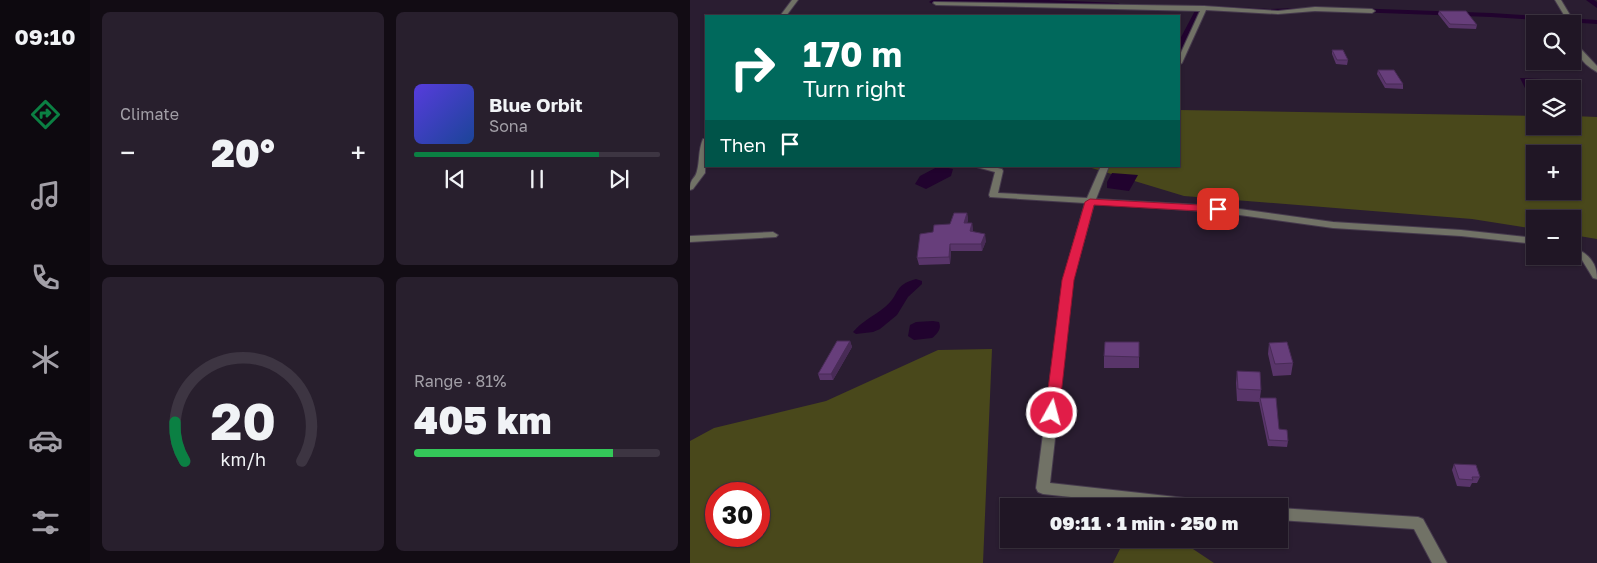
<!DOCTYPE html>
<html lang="en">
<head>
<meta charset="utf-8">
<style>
	:root { --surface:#201625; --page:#281f2d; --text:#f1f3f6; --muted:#a29fa7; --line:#3d3542; --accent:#0b8043 }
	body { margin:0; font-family:"Golos Text",sans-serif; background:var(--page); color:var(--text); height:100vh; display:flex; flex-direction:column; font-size:19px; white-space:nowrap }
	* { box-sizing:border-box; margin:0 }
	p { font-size:16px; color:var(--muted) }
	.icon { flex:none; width:28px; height:28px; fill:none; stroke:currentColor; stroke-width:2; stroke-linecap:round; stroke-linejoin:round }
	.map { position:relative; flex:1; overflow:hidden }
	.panel { display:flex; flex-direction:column; gap:12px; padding:12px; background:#120c14; width:600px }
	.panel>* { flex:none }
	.hud { position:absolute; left:15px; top:15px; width:475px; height:152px; border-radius:0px; box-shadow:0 1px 4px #0004,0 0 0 1px var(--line); background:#00695c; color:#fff; overflow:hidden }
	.fabs { position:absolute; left:836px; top:15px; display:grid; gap:10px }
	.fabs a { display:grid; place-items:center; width:55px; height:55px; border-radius:0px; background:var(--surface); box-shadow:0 1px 4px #0004,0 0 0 1px var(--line); font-size:25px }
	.speed { position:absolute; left:15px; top:482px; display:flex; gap:10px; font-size:25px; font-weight:700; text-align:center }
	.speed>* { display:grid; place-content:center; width:65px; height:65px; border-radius:50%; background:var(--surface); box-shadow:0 1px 4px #0004,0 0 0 1px var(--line); line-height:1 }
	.speed .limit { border:8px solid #d22; background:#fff; color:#111 }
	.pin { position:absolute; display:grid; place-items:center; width:42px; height:42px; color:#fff; margin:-21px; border-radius:10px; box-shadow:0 2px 8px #0006 }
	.me { position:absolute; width:55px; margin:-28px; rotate:7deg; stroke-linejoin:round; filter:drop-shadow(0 0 4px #0008) }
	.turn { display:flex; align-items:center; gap:18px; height:105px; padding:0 15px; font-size:22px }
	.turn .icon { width:65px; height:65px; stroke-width:2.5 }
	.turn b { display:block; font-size:35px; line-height:42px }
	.then { display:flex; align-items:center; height:48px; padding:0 15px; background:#0003; gap:10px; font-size:19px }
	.big { font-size:38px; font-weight:800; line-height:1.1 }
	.panel .tile { flex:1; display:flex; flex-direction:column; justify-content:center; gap:8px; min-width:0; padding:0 18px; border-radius:8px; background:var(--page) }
	.panel .dial { align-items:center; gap:0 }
	.dial svg { height:130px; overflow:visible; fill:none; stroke:var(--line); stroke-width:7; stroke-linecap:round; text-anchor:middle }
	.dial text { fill:var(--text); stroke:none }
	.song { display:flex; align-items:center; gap:15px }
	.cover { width:60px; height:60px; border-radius:8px; background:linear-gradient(135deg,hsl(250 70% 55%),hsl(220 70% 35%)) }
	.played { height:5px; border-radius:2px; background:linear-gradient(90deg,var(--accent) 75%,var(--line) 75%) }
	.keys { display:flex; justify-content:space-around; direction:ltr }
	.heat { display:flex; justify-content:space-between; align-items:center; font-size:28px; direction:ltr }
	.charge { height:8px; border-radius:4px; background:linear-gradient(90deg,#34c759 81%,var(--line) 0) }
	.panel .tiles { flex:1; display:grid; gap:12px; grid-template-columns:repeat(2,1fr) }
	.trip { position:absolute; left:310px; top:498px; width:288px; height:50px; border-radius:0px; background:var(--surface); box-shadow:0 1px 4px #0004,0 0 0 1px var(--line); font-weight:800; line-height:50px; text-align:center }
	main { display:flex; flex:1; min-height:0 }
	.tab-bar { display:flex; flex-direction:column; width:90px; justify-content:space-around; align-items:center; background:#0d090f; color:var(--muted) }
	.tab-bar .icon { width:35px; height:35px }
	.tab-bar .active { color:var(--accent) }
	.tab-bar b { font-size:22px; color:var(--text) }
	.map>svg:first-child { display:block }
	.green { fill:#49481b; fill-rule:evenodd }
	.water { fill:#21032e }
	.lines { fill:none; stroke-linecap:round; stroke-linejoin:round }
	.canal { fill:#21032e; fill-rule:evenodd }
	.minor-casing { stroke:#463a4d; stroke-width:2 }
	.minor { fill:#717266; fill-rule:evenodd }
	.wall { fill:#59356a }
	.shaded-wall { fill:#482b56 }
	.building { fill:#673e7b; stroke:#482b56 }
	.route { fill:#e11d48; stroke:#92132f }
</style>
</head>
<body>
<main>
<nav class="tab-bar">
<b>09:10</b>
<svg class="icon active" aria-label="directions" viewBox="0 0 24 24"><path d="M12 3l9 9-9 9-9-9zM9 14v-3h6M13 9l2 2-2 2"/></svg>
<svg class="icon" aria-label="music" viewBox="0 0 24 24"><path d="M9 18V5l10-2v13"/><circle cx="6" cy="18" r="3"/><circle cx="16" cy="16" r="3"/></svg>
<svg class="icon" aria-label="phone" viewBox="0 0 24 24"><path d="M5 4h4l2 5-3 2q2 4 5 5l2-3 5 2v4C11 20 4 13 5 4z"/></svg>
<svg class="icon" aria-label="climate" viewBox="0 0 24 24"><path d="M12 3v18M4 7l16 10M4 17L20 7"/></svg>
<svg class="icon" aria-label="car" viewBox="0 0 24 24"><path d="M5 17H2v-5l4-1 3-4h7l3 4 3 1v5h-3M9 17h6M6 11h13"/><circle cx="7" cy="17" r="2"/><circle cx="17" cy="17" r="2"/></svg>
<svg class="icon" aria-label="filters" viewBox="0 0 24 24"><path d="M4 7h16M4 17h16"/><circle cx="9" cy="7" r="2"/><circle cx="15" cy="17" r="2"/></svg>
</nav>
<section class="panel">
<div class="tiles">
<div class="tile"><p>Climate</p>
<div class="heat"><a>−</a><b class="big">20°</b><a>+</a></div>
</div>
<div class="tile">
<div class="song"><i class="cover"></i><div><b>Blue Orbit</b><p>Sona</p></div></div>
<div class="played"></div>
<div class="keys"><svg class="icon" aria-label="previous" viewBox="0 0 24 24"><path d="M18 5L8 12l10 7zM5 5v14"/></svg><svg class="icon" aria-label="pause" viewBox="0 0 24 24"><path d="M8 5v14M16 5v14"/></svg><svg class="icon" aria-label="next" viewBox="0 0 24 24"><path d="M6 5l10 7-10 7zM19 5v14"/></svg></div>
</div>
<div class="tile dial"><svg viewBox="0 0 100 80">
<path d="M14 69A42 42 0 1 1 86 69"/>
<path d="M14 69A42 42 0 0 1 8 45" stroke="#0b8043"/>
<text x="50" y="56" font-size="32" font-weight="700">20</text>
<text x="50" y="72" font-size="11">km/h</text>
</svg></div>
<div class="tile"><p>Range · 81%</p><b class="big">405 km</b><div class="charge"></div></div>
</div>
</section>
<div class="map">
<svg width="907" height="563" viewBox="0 0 907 563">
	<rect width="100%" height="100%" fill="#2a1d31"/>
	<path class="green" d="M 489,110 L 845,116 L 845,126 L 882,126 L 883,116 L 907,117 L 907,239 L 883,235 L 882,219 L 845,219 L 845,229 L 782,219 L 494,196 L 395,166 L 489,166 ZM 845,154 L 882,154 L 882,191 L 845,191 Z
		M 302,349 L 293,563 L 0,563 L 0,441 L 24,428 L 136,401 L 248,350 ZM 26,494 L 69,494 L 69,536 L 26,536 Z
		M 435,539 L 488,539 L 524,563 L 423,563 Z"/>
	<path class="water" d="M 830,78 L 853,79 L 862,89 L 835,88 Z
		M 249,166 L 263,169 L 261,176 L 236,189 L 225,184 L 230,176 Z
		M 422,173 L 448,175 L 439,191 L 417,188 L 417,182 Z
		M 226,279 L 232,281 L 232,284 L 218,297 L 207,315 L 190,329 L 183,332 L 166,334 L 163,332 C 172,321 184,316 195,307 C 210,295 203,285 226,279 Z
		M 243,321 L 249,322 C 252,329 247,334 242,338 L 224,340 L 218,336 L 220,325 L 226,322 Z"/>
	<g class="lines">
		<path class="canal" d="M 242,0 L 358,0 L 428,3 L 432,5 L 428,7 L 243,4 L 239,2 Z
			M 896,0 L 904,0 L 907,2 L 907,8 Z
			M 508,5 L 580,9 L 608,8 L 612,10 L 608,12 L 580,13 L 514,8 L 501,31 L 493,50 L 489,52 L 489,41 Z
			M 661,8 L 801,13 L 907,20 L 907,24 L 801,17 L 664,12 L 661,12 Z"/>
		<g class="minor-casing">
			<path id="minor" d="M 102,0 L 108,0 L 96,16 L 90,16 Z
				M 865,0 L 871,0 L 880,15 L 883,24 L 877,24 L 874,15 Z
				M 244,2 L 514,6 L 588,11 L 625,7 L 682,9 L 685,11 L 682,13 L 625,11 L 588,14 L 516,10 L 492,63 L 489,65 L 489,57 L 510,11 L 246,5 L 243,3 Z
				M 882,29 L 885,31 L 891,49 L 907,66 L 907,72 C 890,63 882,48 882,29 Z
				M 13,139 L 16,139 L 15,173 L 3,189 L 0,190 C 0,177 5,180 7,171 C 10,160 8,151 13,139 Z
				M 283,166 L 299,166 L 312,169 L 313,171 L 308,193 L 397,198 L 411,166 L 419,166 L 406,199 L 528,206 L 643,222 L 771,230 L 845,238 L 845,244 L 771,236 L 643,228 L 528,212 L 404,204 L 383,280 L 360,483 L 513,500 L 518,502 L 520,506 L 465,506 L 353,494 L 348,492 L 346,488 L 373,280 L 395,203 L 300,197 L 299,195 L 305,172 Z
				M 83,232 L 88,235 L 86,237 L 0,242 L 0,236 Z
				M 882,247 C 898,253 907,262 907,279 L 903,278 L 892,260 L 882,254 Z
				M 589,508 L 728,517 L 733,519 L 757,563 L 742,563 L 724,529 L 589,520 Z"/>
		</g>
		<use href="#minor" class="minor"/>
	</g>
	<path class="wall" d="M 749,11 L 787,25 L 786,29 L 759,28 L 748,14 Z
		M 642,50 L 658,60 L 657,65 L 646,64 L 642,54 Z
		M 688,70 L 713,84 L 713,89 L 695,88 L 687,74 Z
		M 277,213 L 278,220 L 277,223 L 282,223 L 283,232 L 296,241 L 292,251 L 261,251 L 260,264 L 229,265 L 227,258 L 243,232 L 260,224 Z
		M 160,341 L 162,347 L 143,380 L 130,380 L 128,374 Z
		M 449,342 L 449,368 L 414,368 L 414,356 Z
		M 579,343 L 603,363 L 601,375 L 583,376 L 578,354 Z
		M 547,371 L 571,390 L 570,398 L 589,429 L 598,441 L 597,447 L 578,446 L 569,402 L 547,401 L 546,383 Z
		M 764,464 L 790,477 L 787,483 L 782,483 L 780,487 L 767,486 L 762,470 Z"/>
	<path class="shaded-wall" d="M 277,213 L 278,220 L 275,231 L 274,223 Z
		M 282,223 L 283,230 L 281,239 L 280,231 Z
		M 295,234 L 296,241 L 292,251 L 291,244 Z
		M 260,244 L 261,251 L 260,264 L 259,257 Z
		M 160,341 L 162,347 L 143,380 L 141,374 Z"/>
	<path class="building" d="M 749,11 L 776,11 L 787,25 L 760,24 Z
		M 642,50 L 653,50 L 658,60 L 647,60 Z
		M 688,70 L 704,70 L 713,84 L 696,84 Z
		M 264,213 L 277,213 L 274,223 L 282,223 L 280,231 L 295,234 L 291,244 L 260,244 L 259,257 L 227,258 L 230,234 L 243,232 L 244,225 L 260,224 Z
		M 147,341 L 160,341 L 141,374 L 128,374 Z
		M 415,342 L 449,342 L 449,357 L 414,356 Z
		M 597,342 L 603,363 L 585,364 L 579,343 Z
		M 547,371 L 570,372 L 571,390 L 548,389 Z
		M 570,398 L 586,398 L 589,429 L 597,430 L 598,441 L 579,440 Z
		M 764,464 L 786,465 L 790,477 L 782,477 L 783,480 L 769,479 Z"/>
	<path class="route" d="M 400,199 L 528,206 L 532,209 L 528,212 L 404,205 L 384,280 L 369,413 L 367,417 L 362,418 L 357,417 L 355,413 L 372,280 L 395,202 Z"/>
</svg>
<div class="fabs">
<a><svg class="icon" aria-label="search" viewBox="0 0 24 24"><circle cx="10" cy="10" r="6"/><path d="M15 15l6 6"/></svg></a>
<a><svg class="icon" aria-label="layers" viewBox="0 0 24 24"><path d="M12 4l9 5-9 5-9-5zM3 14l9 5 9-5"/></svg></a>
<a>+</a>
<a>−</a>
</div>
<div class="speed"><div class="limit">30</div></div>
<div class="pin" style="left:528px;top:209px;background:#d93025"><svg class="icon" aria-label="arrive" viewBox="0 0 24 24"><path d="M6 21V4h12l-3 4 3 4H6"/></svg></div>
<svg class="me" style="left:362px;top:413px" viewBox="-20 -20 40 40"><circle r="17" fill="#e11d48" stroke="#fff" stroke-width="3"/><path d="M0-11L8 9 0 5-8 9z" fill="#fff"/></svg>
<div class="trip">09:11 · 1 min · 250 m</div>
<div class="hud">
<div class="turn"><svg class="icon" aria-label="right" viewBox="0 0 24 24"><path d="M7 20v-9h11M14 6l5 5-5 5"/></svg><div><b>170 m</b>Turn right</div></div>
<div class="then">Then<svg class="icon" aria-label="arrive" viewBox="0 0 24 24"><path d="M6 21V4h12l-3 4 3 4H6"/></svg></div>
</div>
</div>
</main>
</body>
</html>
